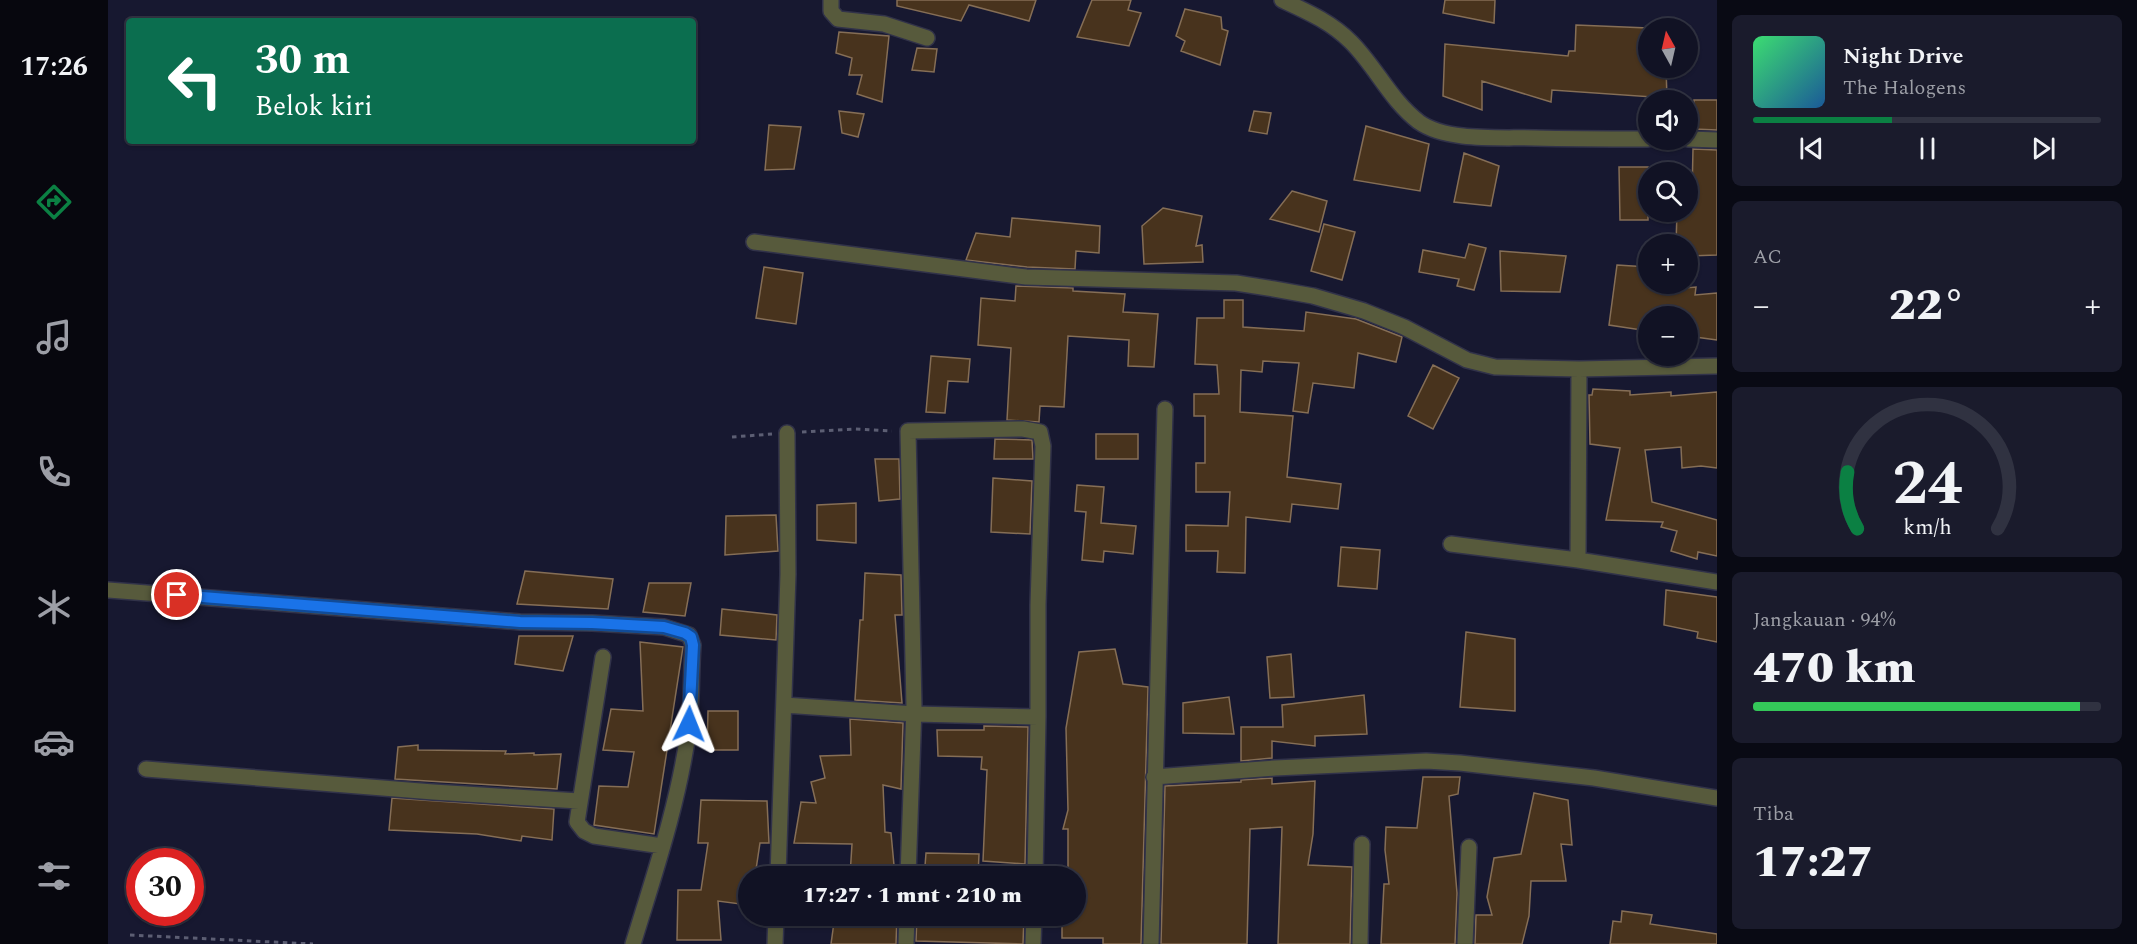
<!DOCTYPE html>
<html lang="id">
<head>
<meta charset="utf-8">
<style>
	:root { --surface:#111224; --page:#1a1b2c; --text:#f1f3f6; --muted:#9c9ea6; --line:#303241; --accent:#0b8043 }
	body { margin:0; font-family:Spectral,serif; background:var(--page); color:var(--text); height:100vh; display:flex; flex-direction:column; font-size:22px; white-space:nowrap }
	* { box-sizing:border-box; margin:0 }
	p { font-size:20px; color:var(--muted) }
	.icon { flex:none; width:33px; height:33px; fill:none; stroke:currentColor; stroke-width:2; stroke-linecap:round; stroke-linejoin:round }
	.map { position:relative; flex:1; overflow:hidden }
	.side { display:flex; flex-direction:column; gap:15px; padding:15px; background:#090a14; width:420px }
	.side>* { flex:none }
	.top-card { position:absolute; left:18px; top:18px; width:570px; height:126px; border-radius:6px; box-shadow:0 2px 4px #0004,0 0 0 2px var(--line); background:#0b6e4f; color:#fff; overflow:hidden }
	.needle { width:39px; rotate:352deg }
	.fabs { position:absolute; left:1530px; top:18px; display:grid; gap:12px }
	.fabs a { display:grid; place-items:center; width:60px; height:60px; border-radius:50%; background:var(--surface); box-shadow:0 2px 4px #0004,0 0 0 2px var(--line); font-size:30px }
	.speed { position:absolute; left:18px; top:848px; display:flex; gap:12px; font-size:30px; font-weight:700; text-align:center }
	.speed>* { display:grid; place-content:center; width:78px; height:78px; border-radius:50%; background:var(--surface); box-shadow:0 2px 4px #0004,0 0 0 2px var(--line); line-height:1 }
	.speed .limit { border:9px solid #d22; background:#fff; color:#111 }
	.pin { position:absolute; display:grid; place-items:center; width:51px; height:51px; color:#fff; margin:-26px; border:3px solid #fff; border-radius:50%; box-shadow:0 2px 6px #0007 }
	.me { position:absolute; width:66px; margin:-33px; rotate:2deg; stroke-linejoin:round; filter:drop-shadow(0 0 4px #0008) }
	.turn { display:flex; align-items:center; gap:21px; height:126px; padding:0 30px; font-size:27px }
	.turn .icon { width:78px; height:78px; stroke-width:2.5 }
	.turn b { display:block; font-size:42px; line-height:51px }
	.big { font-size:45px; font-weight:800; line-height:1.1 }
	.side .card { flex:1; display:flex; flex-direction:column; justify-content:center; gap:9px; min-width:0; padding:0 21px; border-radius:9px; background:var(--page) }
	.side .dial { align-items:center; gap:0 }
	.dial svg { height:156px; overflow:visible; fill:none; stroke:var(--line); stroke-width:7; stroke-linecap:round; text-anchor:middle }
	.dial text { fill:var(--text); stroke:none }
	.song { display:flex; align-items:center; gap:18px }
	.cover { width:72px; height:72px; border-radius:9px; background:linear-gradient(135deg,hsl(140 70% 55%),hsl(210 70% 35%)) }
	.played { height:6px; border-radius:3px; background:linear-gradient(90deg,var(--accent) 40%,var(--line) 40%) }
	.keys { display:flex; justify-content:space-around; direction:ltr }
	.heat { display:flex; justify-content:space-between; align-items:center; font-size:33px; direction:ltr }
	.charge { height:9px; border-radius:4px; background:linear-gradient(90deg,#34c759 94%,var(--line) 0) }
	.trip { position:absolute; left:630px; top:866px; width:348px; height:60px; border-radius:30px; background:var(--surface); box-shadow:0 2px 4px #0004,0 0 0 2px var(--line); font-weight:800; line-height:60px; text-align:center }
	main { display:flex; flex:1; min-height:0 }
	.dock { display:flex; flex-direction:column; width:108px; justify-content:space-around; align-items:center; background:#07070e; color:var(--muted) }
	.dock .icon { width:42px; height:42px }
	.dock .selected { color:var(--accent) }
	.dock b { font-size:27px; color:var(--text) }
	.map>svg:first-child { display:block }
	.building { fill:#48331d; stroke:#856e56; stroke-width:1.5 }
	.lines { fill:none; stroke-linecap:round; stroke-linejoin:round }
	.minor-casing { stroke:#313249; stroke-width:18 }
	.path { stroke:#5c5e73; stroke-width:3; stroke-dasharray:4.5 4.5; stroke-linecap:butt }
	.minor { stroke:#575a3c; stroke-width:15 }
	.route-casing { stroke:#114b97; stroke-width:15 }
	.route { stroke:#1a73e8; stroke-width:10 }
</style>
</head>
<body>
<main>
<nav class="dock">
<b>17:26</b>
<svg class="icon selected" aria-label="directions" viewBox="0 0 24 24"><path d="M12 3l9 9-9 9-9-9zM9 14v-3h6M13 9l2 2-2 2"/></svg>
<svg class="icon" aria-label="music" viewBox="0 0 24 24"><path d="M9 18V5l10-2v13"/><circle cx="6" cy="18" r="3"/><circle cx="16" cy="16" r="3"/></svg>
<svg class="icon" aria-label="phone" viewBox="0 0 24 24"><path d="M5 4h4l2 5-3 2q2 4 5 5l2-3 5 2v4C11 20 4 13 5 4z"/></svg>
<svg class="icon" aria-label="climate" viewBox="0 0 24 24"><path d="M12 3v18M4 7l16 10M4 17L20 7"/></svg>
<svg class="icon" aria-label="car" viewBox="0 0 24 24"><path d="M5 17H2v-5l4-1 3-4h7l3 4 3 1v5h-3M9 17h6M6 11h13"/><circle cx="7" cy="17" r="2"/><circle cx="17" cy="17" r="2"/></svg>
<svg class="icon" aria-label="filters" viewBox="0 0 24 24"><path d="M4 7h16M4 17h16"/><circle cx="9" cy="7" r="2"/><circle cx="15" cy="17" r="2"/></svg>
</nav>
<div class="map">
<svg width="1609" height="944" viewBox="0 0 1609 944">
	<rect width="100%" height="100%" fill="#171830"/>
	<path class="building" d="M 789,0 L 928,0 L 921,21 L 861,5 L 853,21 L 789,6 Z
		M 984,0 L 1023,0 L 1020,10 L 1033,13 L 1021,46 L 969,37 Z
		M 1337,0 L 1387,0 L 1386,23 L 1335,13 Z
		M 1077,9 L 1113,17 L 1114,29 L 1120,31 L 1112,65 L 1073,51 L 1077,41 L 1068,36 Z
		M 1468,25 L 1540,28 L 1540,68 L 1558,68 L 1559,98 L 1444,90 L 1443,102 L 1374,81 L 1374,110 L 1335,96 L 1337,44 L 1460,56 L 1461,51 L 1467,51 Z
		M 731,32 L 781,36 L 774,102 L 749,94 L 754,75 L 741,75 L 744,58 L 728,53 Z
		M 809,48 L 829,49 L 826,72 L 804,70 Z
		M 1586,100 L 1609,100 L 1609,130 L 1586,129 Z
		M 731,111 L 756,114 L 750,137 L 734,133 Z
		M 1146,111 L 1163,113 L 1159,134 L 1141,131 Z
		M 661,125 L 693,127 L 686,169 L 657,170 Z
		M 1258,126 L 1321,144 L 1312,191 L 1246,180 Z
		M 1585,149 L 1609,150 L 1609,255 L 1580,256 L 1580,244 L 1568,244 L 1569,212 L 1580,212 L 1580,193 L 1584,193 Z
		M 1356,153 L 1391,166 L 1383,206 L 1346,202 Z
		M 1511,167 L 1540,167 L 1540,220 L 1512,220 Z
		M 1184,191 L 1219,201 L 1211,232 L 1162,219 Z
		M 1055,208 L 1094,216 L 1088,246 L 1094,245 L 1095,262 L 1036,264 L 1034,226 Z
		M 904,218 L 992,226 L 991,253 L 968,251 L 967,269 L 919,267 L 858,260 L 868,233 L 902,237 Z
		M 1216,224 L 1247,232 L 1234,280 L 1203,271 Z
		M 1361,244 L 1378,248 L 1366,290 L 1349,286 L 1351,279 L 1311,272 L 1315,250 L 1357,258 Z
		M 1392,251 L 1458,256 L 1452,292 L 1393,291 Z
		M 1509,265 L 1540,267 L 1540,284 L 1556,284 L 1554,290 L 1588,287 L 1587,295 L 1609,293 L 1609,340 L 1580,336 L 1580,316 L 1540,316 L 1540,331 L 1501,325 Z
		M 656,267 L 695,273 L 688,324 L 648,318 Z
		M 908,286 L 965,288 L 965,291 L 1017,294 L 1015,312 L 1050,314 L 1046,367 L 1020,366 L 1021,340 L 960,336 L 956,407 L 932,406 L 931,422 L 899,420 L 903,348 L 870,345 L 873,298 L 907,301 Z
		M 1116,300 L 1135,300 L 1135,327 L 1196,331 L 1198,312 L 1248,319 L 1294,337 L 1288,362 L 1250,353 L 1246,388 L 1205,383 L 1200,413 L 1185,411 L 1191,363 L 1155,361 L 1154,372 L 1133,370 L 1132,412 L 1185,416 L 1179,477 L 1233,484 L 1230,509 L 1184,504 L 1182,522 L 1138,517 L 1137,573 L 1109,572 L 1110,551 L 1078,551 L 1078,525 L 1120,526 L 1122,492 L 1088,492 L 1088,463 L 1097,463 L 1097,416 L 1086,416 L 1086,394 L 1111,394 L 1109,365 L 1087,364 L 1089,318 L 1116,318 Z
		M 823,356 L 862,359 L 860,382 L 840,381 L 837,413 L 818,412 Z
		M 1325,365 L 1351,378 L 1325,429 L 1300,416 Z
		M 1485,389 L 1522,391 L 1522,395 L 1563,392 L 1563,396 L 1609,392 L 1609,468 L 1593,466 L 1574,468 L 1573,447 L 1537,450 L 1544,502 L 1609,520 L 1609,556 L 1590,552 L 1589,559 L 1563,551 L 1569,531 L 1553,527 L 1555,522 L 1498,520 L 1512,448 L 1482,444 L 1481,395 L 1484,395 Z
		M 988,434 L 1030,434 L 1030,459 L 988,459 Z
		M 887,439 L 924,440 L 925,459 L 886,459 Z
		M 767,459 L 791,459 L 792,499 L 771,501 Z
		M 885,478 L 924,481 L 922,534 L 883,532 Z
		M 969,485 L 996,487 L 993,523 L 1028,526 L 1025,554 L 996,551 L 995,562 L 974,560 L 978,512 L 967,511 Z
		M 748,503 L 748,543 L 709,540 L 709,505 Z
		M 668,515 L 670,551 L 617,555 L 618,516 Z
		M 1233,547 L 1272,550 L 1269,589 L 1230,586 Z
		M 417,571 L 505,579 L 500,609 L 409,604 Z
		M 757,573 L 793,575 L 794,615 L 787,615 L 794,703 L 747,700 L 752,620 L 755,620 Z
		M 541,583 L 583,583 L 577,616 L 535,612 Z
		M 1558,590 L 1609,597 L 1609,642 L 1589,638 L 1590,632 L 1556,625 Z
		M 614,609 L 669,615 L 668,640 L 612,635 Z
		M 1358,632 L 1407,639 L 1407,711 L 1352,707 Z
		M 411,636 L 465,636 L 455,671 L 407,664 Z
		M 532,642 L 575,647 L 546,834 L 486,825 L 491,786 L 520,787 L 526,752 L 495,750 L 503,709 L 535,711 Z
		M 1007,649 L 1015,684 L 1040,687 L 1033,944 L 995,944 L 995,938 L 954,938 L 954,916 L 968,916 L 968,876 L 960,876 L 960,829 L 955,829 L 960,810 L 958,728 L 971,652 Z
		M 1183,654 L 1186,697 L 1162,698 L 1159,657 Z
		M 1256,695 L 1259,734 L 1207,736 L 1207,746 L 1164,741 L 1164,758 L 1133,761 L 1133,727 L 1175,727 L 1174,705 Z
		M 1121,697 L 1126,734 L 1075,733 L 1075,703 Z
		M 600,711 L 630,711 L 630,750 L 599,750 Z
		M 742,719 L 795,723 L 793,789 L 775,785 L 777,832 L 783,833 L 787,876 L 742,876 L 744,844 L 686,843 L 693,802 L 708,803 L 703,782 L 717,778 L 712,756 L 743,755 Z
		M 876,726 L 920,727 L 917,864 L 875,861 L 879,770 L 873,769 L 874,757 L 830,756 L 829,730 L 876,730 Z
		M 310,745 L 310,750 L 398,751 L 397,754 L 426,753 L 426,755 L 453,754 L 449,789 L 287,779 L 290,747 Z
		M 1315,777 L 1352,777 L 1350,794 L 1341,796 L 1349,893 L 1347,944 L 1273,944 L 1276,884 L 1281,884 L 1277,850 L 1278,827 L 1309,828 Z
		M 1164,778 L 1164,784 L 1207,781 L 1205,834 L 1200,865 L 1244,867 L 1242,944 L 1170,944 L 1174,827 L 1142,829 L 1139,944 L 1053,944 L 1057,786 L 1133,782 L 1133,780 Z
		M 1426,793 L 1460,800 L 1464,845 L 1453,844 L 1458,881 L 1423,881 L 1421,916 L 1414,944 L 1367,944 L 1368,915 L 1384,915 L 1379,897 L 1386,858 L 1413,854 Z
		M 284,798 L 446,809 L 444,840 L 414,836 L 413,841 L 369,834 L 281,830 Z
		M 593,800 L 659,801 L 661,843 L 652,843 L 647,876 L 640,876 L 640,905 L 610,901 L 613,940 L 569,940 L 570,890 L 593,890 L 600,843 L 590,843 Z
		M 818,853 L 871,854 L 870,876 L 831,876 L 832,868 L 817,866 Z
		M 1514,911 L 1544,915 L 1542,924 L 1609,934 L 1609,944 L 1502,944 L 1505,921 L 1513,922 Z
		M 727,915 L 789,915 L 788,944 L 723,944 Z
		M 809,915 L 916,915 L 915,944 L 808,941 Z"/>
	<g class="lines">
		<g class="minor-casing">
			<path id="minor" d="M 723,0 L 723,11 L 730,19 L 776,24 L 819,38
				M 1174,0 C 1200,12 1223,22 1243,42 C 1268,67 1283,101 1311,122 C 1339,142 1393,137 1427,138 C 1465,139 1503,139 1540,139
				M 1580,139 L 1609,140
				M 646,242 L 918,277 L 1128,283 L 1166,289 L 1205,296 L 1256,311 L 1296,327 L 1359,360 L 1387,367 L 1471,369 L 1609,366
				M 1471,369 L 1470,560 L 1609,582
				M 1343,544 L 1470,560
				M 0,590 L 412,622 L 484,623 L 556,627 L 581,635 L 585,645 C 583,672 584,700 581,727 C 571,802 547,872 525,944
				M 495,657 L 469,822 L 476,831 L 486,836 L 554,846
				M 676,705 L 806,714 L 930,717
				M 38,769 L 325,792 L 471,801
				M 1046,777 L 1167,768 L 1318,761 L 1352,763 L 1486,778 L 1609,798
				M 670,876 L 680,574 L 679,433
				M 800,876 L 806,707 L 800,431 L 915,429 L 932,432 L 935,446 L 930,605 L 930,717 L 927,876
				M 667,944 L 668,915
				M 798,944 L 799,915
				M 925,944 L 926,915
				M 1043,944 L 1057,409
				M 1252,944 L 1254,844
				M 1357,944 L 1361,847"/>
		</g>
		<path class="path" d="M 694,432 L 746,429 L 784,431
			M 624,437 L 664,434
			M 22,935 L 205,944"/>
		<use href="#minor" class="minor"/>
	</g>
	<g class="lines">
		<g class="route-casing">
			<path id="route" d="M 69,595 L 412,622 L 484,623 L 556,627 L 577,633 L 583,637 L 585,645 L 581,724"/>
		</g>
		<use href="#route" class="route"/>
	</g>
</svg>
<div class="fabs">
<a><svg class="needle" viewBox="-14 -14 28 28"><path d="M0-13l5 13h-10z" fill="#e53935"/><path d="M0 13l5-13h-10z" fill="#9c9ea6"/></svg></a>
<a><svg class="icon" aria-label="sound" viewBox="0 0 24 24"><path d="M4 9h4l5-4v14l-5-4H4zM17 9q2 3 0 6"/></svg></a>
<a><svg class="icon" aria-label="search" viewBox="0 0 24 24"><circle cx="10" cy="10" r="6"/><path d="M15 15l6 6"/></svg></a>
<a>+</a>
<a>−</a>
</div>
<div class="speed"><div class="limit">30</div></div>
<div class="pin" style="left:69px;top:595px;background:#d93025"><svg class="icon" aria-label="arrive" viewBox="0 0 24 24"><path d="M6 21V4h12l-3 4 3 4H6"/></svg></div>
<svg class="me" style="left:581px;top:724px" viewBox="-20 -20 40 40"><path d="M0-17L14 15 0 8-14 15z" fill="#1a73e8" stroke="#fff" stroke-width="4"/></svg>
<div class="trip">17:27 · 1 mnt · 210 m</div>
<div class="top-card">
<div class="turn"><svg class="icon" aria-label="left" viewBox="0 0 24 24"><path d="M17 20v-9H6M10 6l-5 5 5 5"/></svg><div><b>30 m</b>Belok kiri</div></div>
</div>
</div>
<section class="side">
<div class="card">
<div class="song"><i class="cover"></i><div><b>Night Drive</b><p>The Halogens</p></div></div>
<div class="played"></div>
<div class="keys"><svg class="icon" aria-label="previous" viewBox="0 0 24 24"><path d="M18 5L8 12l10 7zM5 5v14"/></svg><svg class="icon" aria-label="pause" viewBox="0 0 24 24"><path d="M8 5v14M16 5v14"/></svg><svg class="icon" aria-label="next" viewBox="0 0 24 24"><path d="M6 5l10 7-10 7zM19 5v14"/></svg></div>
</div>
<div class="card"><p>AC</p>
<div class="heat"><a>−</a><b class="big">22°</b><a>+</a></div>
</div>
<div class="card dial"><svg viewBox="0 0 100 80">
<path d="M14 69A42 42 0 1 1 86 69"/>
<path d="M14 69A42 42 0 0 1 9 40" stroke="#0b8043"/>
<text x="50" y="56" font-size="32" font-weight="700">24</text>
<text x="50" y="72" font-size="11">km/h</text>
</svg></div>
<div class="card"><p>Jangkauan · 94%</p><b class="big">470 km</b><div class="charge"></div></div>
<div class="card"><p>Tiba</p><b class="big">17:27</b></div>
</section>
</main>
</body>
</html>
